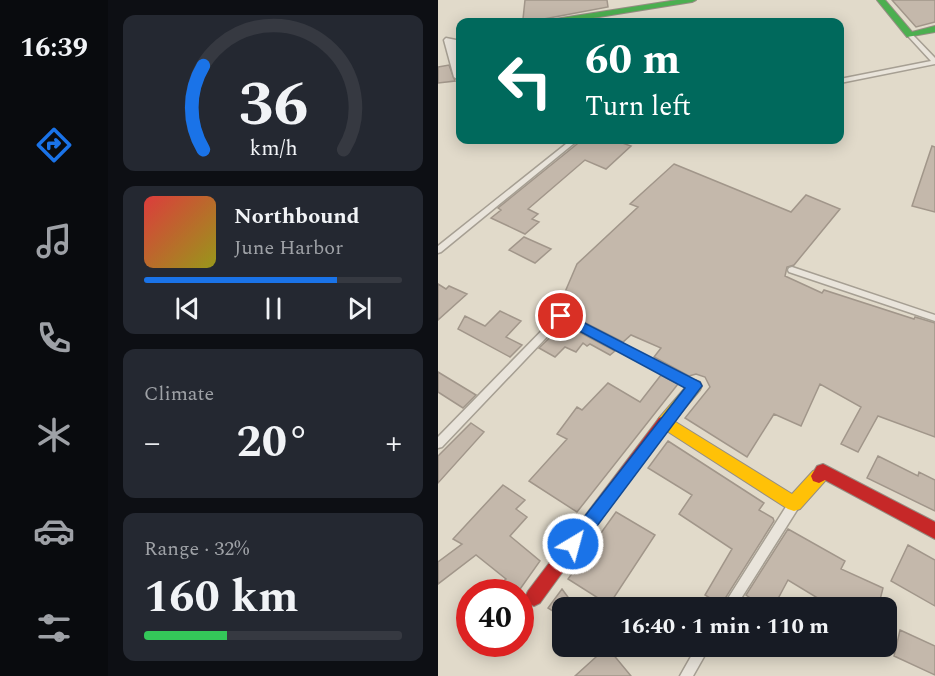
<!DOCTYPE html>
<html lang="en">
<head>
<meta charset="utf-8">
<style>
	:root { --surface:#171b24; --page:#242831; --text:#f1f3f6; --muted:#9ea1a6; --line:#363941; --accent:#1a73e8 }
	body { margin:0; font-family:Spectral,serif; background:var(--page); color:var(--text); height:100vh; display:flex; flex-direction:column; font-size:22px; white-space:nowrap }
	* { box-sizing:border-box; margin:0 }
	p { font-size:20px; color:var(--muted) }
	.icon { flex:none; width:33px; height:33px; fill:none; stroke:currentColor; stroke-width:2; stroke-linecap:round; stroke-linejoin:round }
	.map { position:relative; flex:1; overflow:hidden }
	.details { display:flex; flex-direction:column; gap:15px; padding:15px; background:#0d0f14; width:330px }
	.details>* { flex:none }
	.hud { position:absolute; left:18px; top:18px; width:388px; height:126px; border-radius:12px; box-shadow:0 3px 15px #0003; background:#00695c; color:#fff; overflow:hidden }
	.speed { position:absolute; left:18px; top:579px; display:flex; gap:12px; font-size:30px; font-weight:700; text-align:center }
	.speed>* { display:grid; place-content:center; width:78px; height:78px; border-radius:50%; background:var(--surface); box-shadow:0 3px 15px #0003; line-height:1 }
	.speed .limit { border:9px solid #d22; background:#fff; color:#111 }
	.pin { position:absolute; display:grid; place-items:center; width:51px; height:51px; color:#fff; margin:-26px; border:3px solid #fff; border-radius:50%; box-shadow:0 2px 6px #0007 }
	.me { position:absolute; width:66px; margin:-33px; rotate:37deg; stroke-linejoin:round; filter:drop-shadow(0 0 4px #0008) }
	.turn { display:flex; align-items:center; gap:21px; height:126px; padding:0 30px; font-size:27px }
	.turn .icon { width:78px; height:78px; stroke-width:2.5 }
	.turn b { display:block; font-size:42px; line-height:51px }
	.big { font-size:45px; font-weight:700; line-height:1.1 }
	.details .card { flex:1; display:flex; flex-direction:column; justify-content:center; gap:9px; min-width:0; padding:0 21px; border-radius:12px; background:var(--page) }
	.details .dial { align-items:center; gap:0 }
	.dial svg { height:156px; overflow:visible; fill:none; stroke:var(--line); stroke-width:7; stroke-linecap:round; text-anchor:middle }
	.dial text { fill:var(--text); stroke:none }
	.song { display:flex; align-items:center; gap:18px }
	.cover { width:72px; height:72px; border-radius:9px; background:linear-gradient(135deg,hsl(0 70% 55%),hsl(60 70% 35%)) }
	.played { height:6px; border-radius:3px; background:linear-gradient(90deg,var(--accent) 75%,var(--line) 75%) }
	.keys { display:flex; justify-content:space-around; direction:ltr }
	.heat { display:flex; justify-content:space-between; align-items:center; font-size:33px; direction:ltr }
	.charge { height:9px; border-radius:4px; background:linear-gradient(90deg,#34c759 32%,var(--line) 0) }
	.trip { position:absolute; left:114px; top:597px; width:345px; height:60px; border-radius:12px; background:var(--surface); box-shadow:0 3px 15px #0003; font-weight:700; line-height:60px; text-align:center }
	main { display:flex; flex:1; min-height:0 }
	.dock { display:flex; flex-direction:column; width:108px; justify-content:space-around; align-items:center; background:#090b0e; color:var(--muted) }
	.dock .icon { width:42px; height:42px }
	.dock .on { color:var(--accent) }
	.dock b { font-size:27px; color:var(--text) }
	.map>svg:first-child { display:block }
	.building { fill:#c4b8ab; stroke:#a1968a; stroke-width:1.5 }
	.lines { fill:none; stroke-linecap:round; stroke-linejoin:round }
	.lane-casing { stroke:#a69f93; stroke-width:3 }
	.street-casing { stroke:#a69f93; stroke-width:3 }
	.fast-casing { stroke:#958e83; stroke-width:2 }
	.slow-casing { stroke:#958e83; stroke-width:2 }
	.jam-casing { stroke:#958e83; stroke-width:2 }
	.lane { fill:#e9e4db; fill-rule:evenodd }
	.street { fill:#e9e4db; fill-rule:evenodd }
	.fast { fill:#4caf50; fill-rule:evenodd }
	.slow { fill:#ffc107; fill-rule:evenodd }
	.jam { fill:#c62828; fill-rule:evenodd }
	.route { fill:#1a73e8; stroke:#114b97; stroke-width:1.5 }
</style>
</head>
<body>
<main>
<nav class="dock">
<b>16:39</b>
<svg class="icon on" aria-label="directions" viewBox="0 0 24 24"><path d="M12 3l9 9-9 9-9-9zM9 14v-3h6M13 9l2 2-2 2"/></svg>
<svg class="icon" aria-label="music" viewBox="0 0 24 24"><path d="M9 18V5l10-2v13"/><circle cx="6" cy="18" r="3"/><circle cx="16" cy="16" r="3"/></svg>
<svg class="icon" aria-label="phone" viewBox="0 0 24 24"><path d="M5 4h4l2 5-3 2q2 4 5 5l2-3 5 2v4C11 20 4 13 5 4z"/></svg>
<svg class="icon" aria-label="climate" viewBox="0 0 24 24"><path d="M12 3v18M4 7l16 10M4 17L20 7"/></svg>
<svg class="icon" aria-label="car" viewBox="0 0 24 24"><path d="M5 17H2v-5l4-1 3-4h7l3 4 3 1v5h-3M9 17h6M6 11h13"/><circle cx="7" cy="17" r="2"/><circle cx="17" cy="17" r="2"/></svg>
<svg class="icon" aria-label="filters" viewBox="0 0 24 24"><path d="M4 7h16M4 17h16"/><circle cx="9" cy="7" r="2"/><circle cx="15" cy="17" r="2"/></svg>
</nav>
<section class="details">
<div class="card dial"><svg viewBox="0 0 100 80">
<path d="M14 69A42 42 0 1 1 86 69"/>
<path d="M14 69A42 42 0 0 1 14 26" stroke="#1a73e8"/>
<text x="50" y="56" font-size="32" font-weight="700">36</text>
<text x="50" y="72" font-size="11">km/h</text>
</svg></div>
<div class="card">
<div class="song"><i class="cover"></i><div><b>Northbound</b><p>June Harbor</p></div></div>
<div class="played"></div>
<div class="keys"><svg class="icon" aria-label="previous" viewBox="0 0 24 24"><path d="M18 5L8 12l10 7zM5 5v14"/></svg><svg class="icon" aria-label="pause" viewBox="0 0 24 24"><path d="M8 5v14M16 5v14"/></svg><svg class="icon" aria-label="next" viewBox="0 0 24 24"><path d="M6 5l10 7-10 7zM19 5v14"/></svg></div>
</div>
<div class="card"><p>Climate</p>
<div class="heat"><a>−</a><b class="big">20°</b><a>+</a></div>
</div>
<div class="card"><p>Range · 32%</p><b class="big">160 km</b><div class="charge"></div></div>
</section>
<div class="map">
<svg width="497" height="676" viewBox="0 0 497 676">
	<rect width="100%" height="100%" fill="#e1daca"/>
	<path class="building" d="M 87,0 L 169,0 L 170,7 L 95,21 L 95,19 L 85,19 Z
		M 454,0 L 497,0 L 497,22 L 478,27 Z
		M 11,65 L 17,81 L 0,83 L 0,67 Z
		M 144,140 L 176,140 L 193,146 L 168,169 L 147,160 L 90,209 L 100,214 L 94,219 L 101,222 L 87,234 L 53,218 L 63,210 L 60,208 Z
		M 494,146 L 497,147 L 497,212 L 474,206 Z
		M 236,164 L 353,212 L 368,195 L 402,209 L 356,265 L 349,267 L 347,276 L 384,293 L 386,290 L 476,319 L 477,317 L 497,323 L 497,437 L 440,416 L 420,452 L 403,444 L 423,407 L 382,384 L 363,426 L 336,414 L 309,457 L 247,418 L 272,387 L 267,377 L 258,374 L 251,376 L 216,357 L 223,348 L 193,335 L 185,342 L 134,316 L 138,312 L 121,306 L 139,264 L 200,207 L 192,204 Z
		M 86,237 L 113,249 L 97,263 L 71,250 Z
		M 0,284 L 8,289 L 11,286 L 29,294 L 0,320 Z
		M 62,311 L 83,321 L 68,337 L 84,345 L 72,357 L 20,329 L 27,316 L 47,326 Z
		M 126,324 L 177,351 L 172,355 L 152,344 L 149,346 L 145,343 L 138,352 L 127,347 L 117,357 L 101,348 Z
		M 0,372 L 38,395 L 25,408 L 0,392 Z
		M 223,375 L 240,384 L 139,512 L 91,481 L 129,439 L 119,434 L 139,407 L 144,410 L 170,383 L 202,402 Z
		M 33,423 L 46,432 L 0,483 L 0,456 Z
		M 230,441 L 326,503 L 321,510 L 335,518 L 336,521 L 283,605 L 267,595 L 294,549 L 241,514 L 254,495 L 210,468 Z
		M 440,456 L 480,476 L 481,472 L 497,480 L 497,511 L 429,478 Z
		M 65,485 L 87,500 L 78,509 L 89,517 L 72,536 L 102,561 L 80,592 L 51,592 L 68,579 L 38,555 L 0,584 L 0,562 L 24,544 L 15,539 Z
		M 178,512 L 217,535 L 171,605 L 130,579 Z
		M 350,529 L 407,561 L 403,569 L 445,588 L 440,608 L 396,608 L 350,580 L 335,608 L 327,608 L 308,595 Z
		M 470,545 L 497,560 L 497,606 L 453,581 Z
		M 124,589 L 138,608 L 124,608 L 124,617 L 110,608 Z
		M 462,630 L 497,646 L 497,675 L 456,656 Z
		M 169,647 L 193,676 L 137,676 Z"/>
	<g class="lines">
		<g class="lane-casing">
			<path id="lane" d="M 470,34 L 474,34 L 497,58 L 497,64 L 402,83 L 402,79 L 493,61 L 470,36 Z
				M 133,140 L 140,140 L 3,252 L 0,253 L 0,246 Z
				M 354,267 L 497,315 L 497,321 L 351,272 L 350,270 L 351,268 Z
				M 123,313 L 260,383 L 262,386 L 260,389 L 257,390 L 254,389 L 124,321 L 4,447 L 0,448 L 0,437 L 120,314 Z
				M 355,501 L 359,502 L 360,506 L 359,510 L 297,608 L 284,608 L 351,502 Z
				M 259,646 L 272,646 L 255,676 L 242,676 Z"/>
		</g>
		<g class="street-casing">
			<path id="street" d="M 8,38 L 18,40 L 22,57 L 22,81 L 16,77 L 6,40 Z"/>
		</g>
		<g class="fast-casing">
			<path id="fast" d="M 239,0 L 258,0 L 254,2 L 130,22 L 113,22 L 117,19 Z
				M 439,0 L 447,0 L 474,32 L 497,26 L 497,32 L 469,37 Z"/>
		</g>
		<g class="slow-casing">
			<path id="slow" d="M 257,380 L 262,382 L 264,386 L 262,390 L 236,421 L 354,494 L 375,471 L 381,469 L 387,471 L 389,476 L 387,481 L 362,509 L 356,511 L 350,509 L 221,426 L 219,422 L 221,418 L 252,382 Z"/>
		</g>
		<g class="jam-casing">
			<path id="jam" d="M 226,416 L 231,418 L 233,422 L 231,426 L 102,603 L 96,606 L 90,603 L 87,597 L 90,591 L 221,418 Z
				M 385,464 L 497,522 L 497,539 L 387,480 L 381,483 L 375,481 L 373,476 L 379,466 Z"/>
		</g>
		<use href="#lane" class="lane"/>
		<use href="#street" class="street"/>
		<use href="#fast" class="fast"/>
		<use href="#slow" class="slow"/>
		<use href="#jam" class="jam"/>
	</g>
	<path class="route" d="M 123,311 L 262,382 L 264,386 L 141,550 L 135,553 L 129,550 L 126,544 L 129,539 L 247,388 L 119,319 L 119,312 Z"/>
</svg>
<div class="speed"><div class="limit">40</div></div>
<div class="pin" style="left:123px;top:316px;background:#d93025"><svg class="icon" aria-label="arrive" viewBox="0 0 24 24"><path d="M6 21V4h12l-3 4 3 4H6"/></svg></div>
<svg class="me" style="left:135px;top:544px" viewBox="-20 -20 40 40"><circle r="17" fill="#1a73e8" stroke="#fff" stroke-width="3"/><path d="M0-11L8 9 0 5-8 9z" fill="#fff"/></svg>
<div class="trip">16:40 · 1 min · 110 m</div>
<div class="hud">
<div class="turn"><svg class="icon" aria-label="left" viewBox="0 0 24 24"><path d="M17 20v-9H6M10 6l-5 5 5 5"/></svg><div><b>60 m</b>Turn left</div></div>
</div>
</div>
</main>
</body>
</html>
